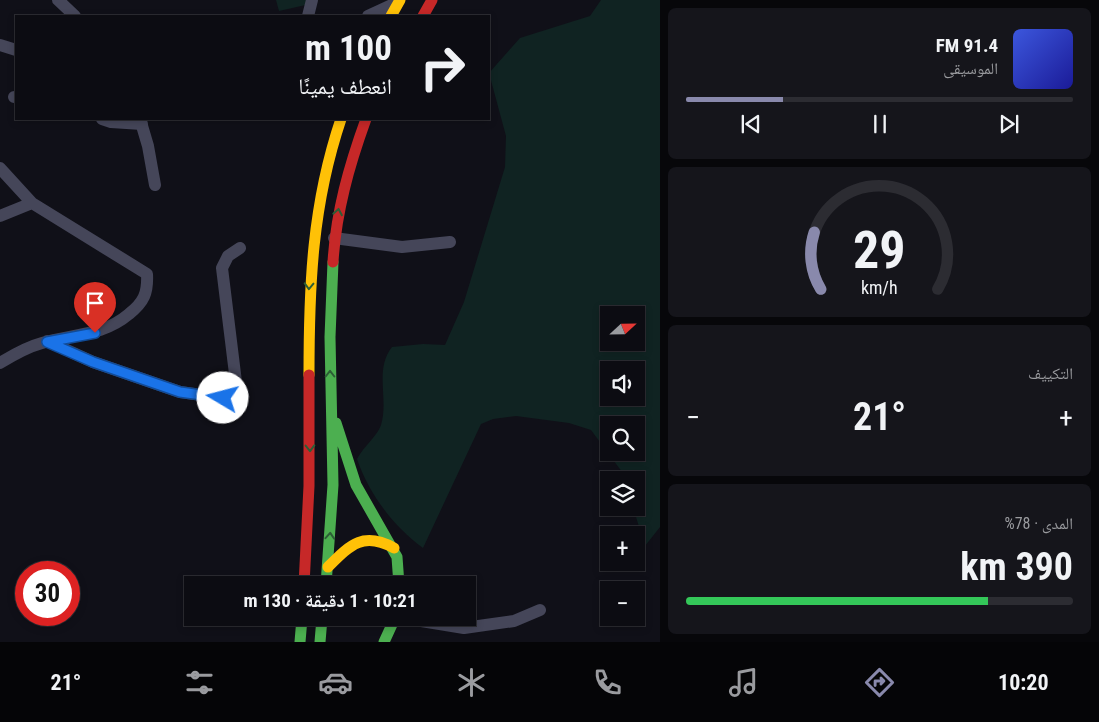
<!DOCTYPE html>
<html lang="ar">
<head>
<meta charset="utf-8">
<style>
	:root { --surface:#0c0c12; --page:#15151b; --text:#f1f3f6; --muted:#9a9b9f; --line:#2c2c32; --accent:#8989ac }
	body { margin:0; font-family:"Roboto Condensed","Noto Naskh Arabic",sans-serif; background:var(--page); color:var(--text); direction:rtl; height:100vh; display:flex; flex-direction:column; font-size:19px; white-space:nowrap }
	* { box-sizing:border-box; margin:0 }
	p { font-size:16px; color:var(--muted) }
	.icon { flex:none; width:28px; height:28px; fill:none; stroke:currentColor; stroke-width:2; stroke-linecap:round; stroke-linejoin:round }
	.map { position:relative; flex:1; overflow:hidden; direction:ltr }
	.side { display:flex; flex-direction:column; gap:8px; padding:8px; background:#07070a; width:439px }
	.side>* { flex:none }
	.hud { position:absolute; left:15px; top:15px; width:475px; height:105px; border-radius:0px; box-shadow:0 2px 8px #0003,0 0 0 1px var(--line); direction:rtl; background:#0c0c12; color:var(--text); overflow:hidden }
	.needle { width:32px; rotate:68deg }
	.tools { position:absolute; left:600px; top:306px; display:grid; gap:10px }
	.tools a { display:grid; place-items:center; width:45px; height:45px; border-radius:0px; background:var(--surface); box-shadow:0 2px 8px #0003,0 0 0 1px var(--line); font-size:25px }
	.speed { position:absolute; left:15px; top:561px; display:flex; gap:10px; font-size:25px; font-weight:700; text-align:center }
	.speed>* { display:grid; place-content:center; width:65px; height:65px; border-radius:50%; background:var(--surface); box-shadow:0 2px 8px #0003,0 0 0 1px var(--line); line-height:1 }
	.speed .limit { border:8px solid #d22; background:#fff; color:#111 }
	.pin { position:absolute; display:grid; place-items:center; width:42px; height:42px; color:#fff; margin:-51px -21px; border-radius:50% 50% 50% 0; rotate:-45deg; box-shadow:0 0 5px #0007 }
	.pin .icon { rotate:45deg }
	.me { position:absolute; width:55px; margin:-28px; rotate:278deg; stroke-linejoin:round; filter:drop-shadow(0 0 4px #0008) }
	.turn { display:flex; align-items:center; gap:18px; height:105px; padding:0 15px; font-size:22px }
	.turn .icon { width:65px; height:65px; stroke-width:2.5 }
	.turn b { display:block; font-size:35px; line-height:42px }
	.big { font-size:38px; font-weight:700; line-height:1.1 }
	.side .widget { flex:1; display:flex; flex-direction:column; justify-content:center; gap:8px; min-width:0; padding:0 18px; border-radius:8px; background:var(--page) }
	.side .dial { align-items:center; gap:0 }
	.dial svg { height:130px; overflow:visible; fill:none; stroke:var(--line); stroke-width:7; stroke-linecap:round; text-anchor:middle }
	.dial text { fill:var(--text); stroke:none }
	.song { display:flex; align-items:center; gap:15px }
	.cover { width:60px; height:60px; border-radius:8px; background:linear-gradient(135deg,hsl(230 70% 55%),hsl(240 70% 35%)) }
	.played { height:5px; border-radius:2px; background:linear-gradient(90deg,var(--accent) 25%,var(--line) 25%) }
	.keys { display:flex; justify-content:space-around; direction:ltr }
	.heat { display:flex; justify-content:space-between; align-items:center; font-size:28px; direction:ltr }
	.charge { height:8px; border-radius:4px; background:linear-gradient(90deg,#34c759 78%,var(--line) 0) }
	.trip { position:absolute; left:184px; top:576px; width:292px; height:50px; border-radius:0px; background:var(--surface); box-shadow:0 2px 8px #0003,0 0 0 1px var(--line); font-weight:700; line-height:50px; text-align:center; direction:rtl }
	.tab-bar { display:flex; height:80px; justify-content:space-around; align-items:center; background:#050507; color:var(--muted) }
	.tab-bar .icon { width:35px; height:35px }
	.tab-bar .selected { color:var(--accent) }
	.tab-bar b { font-size:22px; color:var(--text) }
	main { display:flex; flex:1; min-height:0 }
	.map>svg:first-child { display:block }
	.green { fill:#102322; fill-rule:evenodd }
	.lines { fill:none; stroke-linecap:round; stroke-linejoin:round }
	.street { stroke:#454659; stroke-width:12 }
	.fast { stroke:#4caf50; stroke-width:11 }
	.slow { stroke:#ffc107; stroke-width:11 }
	.jam { stroke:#c62828; stroke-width:11 }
	.oneway { stroke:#2c5e36 }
	.route-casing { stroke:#114b97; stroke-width:12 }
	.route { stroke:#1a73e8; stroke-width:9 }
</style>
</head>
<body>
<main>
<section class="side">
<div class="widget">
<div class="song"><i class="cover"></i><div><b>91.4 FM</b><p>الموسيقى</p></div></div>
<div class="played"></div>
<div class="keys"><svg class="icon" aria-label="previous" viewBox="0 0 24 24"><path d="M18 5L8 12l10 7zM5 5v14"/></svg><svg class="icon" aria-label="pause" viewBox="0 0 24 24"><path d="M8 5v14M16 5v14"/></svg><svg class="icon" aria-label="next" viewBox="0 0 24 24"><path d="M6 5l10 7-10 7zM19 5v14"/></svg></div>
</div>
<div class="widget dial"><svg viewBox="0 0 100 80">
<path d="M14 69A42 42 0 1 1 86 69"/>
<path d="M14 69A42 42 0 0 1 10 34" stroke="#8989ac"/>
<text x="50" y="56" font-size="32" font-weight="700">29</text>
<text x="50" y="72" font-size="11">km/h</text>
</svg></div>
<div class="widget"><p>التكييف</p>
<div class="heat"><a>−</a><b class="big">21°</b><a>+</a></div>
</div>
<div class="widget"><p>المدى · 78%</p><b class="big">390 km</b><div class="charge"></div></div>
</section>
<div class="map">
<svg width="661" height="642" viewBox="0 0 661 642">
	<rect width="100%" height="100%" fill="#101018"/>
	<path class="green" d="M 276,0 L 315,0 L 314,3 L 279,11 Z
		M 601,0 L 660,0 L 660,527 L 645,546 L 636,517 L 636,480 L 628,480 L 591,430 L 569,423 L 516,416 L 493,419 L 481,424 L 423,548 C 393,526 369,494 357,459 C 364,446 378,435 381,425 C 389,399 374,370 392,347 L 423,344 L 445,345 L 464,302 L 505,167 L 506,136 L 489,73 L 520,38 L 590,16 ZM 609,315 L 636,315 L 636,342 L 609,342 ZM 609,370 L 636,370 L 636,398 L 609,398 ZM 609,425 L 636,425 L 636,452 L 609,452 Z"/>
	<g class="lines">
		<path class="street" d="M 58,0 L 75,16
			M 308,16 L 312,0
			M 368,16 L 396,3
			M 0,45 L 16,50
			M 14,97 L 16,97
			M 102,119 L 111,122 L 142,124
			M 140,119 L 148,146 L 155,185
			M 0,168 L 32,203 L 147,274 C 148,293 144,302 129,314 C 103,336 74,334 42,343 C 27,347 13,355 0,363
			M 0,216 L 32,203
			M 334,238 L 402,247 L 450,242
			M 47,341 L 93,362 L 180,392 L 223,398 L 228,396 L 236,382 L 222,268 L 228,256 L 240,248
			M 403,618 L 464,628 L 514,621 L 540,610"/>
		<path class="fast" d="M 336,423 L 356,485 L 397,557 L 399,585
			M 326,585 L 333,485 L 330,337 L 333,262
			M 300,642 L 302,618
			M 320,642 L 322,618
			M 384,642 L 395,618"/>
		<path class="slow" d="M 391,16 L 400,0
			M 309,375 C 309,285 312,205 341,119
			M 328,567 C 350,545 363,531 394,548"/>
		<path class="jam" d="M 423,16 L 432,0
			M 333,262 C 336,212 349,166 366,119
			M 304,585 L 309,486 L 309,375"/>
	</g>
	<defs><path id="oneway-chevron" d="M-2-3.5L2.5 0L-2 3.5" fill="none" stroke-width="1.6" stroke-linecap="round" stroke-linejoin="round" transform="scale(1.25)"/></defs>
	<g class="oneway">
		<use href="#oneway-chevron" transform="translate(338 212) rotate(-80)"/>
		<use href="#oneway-chevron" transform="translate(309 286) rotate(92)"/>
		<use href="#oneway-chevron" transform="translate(330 374) rotate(-90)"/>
		<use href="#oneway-chevron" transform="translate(310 448) rotate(89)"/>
		<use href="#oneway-chevron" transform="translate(330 536) rotate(-86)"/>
	</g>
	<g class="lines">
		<g class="route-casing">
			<path id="route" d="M 95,333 L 47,342 L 93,362 L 180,392 L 223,398"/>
		</g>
		<use href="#route" class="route"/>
	</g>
</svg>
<div class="tools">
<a><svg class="needle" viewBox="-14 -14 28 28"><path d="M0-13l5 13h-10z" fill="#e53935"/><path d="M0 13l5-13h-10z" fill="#9a9b9f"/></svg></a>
<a><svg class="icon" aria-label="sound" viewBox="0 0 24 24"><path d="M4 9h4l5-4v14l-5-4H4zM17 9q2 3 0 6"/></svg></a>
<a><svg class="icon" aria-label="search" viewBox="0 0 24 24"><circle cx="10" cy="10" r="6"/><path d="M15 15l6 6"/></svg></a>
<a><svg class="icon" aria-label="layers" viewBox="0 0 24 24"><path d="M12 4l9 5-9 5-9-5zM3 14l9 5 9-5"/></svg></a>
<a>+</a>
<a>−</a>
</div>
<div class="speed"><div class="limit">30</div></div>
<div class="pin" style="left:95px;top:333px;background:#d93025"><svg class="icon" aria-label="arrive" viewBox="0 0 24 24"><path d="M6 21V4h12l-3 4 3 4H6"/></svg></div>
<svg class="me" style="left:223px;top:398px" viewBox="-20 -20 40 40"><circle r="19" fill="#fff"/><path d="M0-13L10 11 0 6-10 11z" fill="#1a73e8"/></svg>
<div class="trip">10:21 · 1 دقيقة · 130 m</div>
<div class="hud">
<div class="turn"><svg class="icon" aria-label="right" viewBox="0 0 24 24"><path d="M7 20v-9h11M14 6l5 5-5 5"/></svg><div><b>100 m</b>انعطف يمينًا</div></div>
</div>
</div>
</main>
<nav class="tab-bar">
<b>10:20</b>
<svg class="icon selected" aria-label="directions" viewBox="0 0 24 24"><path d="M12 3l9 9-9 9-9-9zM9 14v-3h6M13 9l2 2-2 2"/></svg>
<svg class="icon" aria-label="music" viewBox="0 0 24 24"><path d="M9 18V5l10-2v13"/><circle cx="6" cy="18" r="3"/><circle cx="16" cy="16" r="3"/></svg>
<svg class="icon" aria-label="phone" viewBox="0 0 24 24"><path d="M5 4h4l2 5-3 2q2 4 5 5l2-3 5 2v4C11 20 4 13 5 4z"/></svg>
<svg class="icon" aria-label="climate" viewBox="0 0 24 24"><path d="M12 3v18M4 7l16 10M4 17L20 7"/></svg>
<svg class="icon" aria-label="car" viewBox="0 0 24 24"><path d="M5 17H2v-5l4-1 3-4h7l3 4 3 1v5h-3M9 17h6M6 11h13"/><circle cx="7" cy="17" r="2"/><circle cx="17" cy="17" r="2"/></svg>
<svg class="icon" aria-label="filters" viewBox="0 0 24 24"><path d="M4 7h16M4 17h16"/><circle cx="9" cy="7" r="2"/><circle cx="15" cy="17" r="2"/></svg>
<b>21°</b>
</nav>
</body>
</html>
